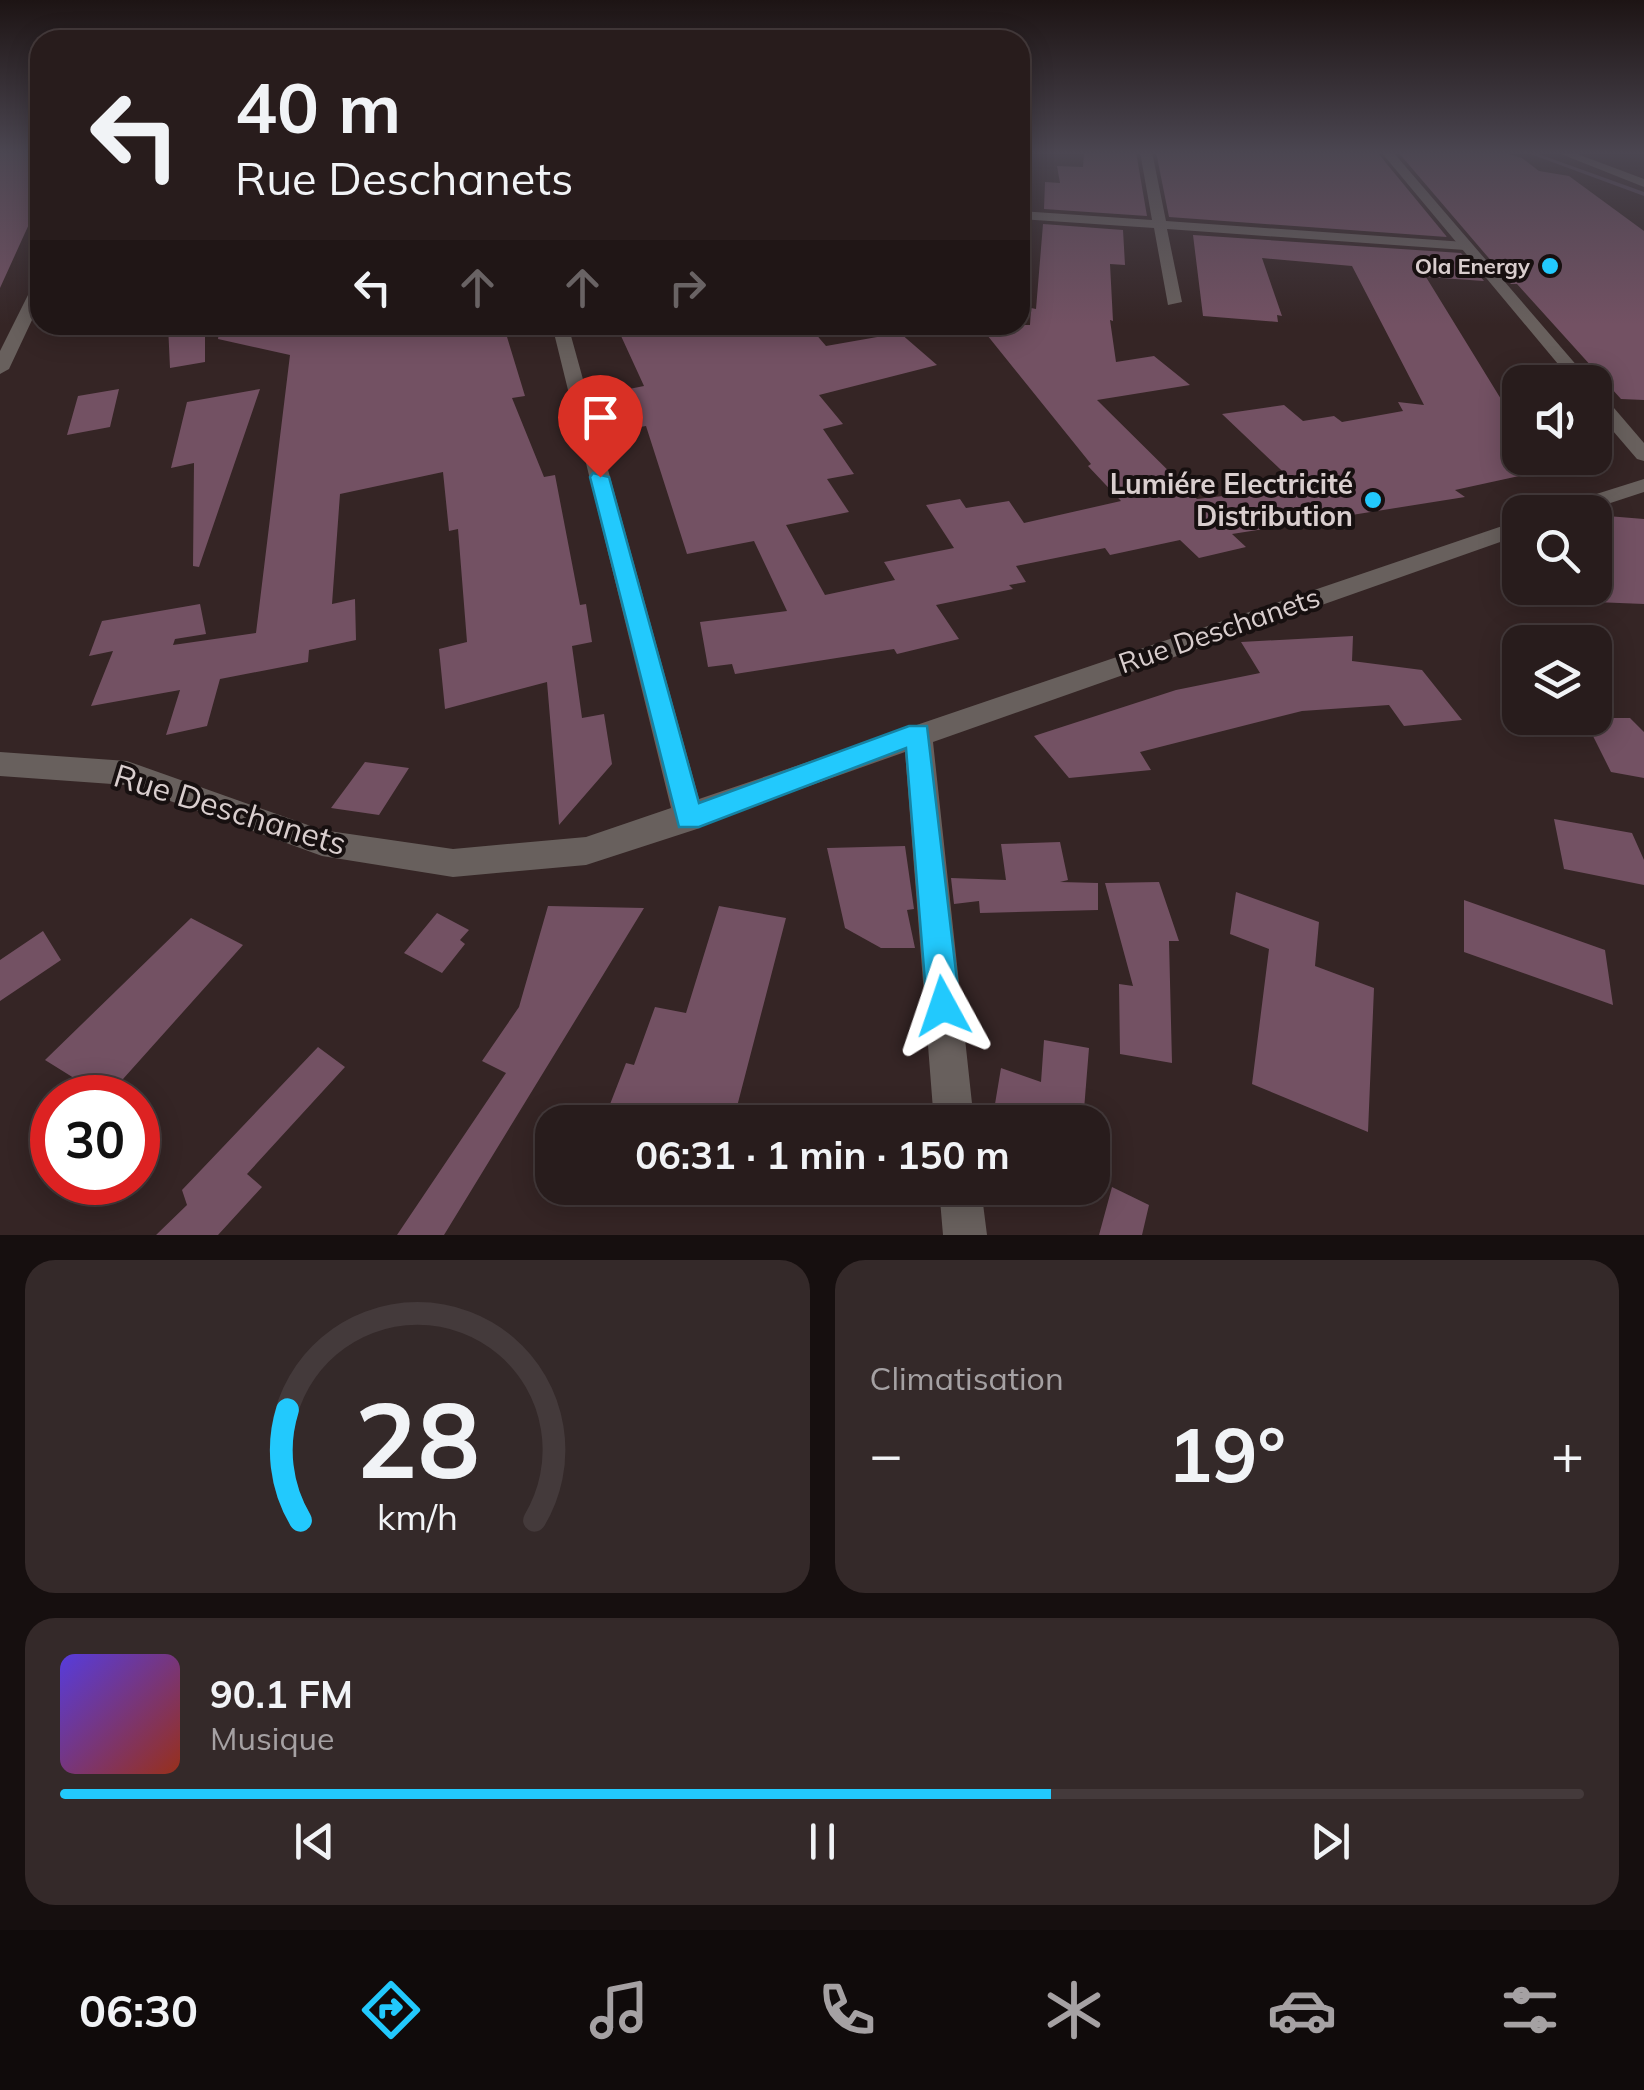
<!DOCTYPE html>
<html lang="fr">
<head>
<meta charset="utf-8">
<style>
	:root { --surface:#281c1c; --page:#342929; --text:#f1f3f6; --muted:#a5a1a3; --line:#443a3b; --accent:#22c9fd }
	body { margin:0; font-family:Mulish,sans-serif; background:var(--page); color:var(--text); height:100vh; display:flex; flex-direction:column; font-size:38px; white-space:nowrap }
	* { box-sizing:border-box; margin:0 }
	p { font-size:32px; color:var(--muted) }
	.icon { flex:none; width:55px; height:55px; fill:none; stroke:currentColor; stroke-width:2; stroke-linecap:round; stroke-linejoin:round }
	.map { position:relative; height:1235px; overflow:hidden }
	.details { display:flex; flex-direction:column; gap:25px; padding:25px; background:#160f0f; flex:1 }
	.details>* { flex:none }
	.top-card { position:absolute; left:30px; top:30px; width:1000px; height:305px; border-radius:30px; box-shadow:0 5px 25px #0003,0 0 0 2px var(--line); background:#281c1c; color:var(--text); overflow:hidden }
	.tools { position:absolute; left:1502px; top:365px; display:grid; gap:20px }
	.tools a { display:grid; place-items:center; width:110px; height:110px; border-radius:20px; background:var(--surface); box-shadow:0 5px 25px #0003,0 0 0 2px var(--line); font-size:50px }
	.speed { position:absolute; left:30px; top:1075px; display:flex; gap:20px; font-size:50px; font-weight:700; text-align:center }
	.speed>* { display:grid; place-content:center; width:130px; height:130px; border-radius:50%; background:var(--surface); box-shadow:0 5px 25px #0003,0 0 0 2px var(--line); line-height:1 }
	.speed .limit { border:15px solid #d22; background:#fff; color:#111 }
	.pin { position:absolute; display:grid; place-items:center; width:85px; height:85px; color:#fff; margin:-102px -42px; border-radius:50% 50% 50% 0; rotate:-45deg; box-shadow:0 0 10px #0007 }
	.pin .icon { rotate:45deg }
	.me { position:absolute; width:110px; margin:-55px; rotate:355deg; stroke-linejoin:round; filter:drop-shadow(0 0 8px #0008) }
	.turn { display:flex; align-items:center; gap:35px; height:210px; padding:0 40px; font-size:45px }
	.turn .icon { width:130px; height:130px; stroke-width:2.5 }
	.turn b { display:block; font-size:70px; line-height:85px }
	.lanes { display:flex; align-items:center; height:95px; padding:0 40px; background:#0003; justify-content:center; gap:50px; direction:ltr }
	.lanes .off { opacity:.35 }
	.big { font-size:75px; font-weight:700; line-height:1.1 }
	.details .tile { flex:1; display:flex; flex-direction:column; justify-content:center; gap:15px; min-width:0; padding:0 35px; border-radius:30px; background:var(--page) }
	.details .dial { align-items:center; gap:0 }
	.dial svg { height:260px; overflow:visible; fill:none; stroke:var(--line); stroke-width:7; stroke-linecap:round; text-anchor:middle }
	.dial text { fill:var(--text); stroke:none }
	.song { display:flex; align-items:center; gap:30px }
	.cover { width:120px; height:120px; border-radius:15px; background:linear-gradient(135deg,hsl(250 70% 55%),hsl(10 70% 35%)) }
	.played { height:10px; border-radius:5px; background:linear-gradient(90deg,var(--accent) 65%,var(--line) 65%) }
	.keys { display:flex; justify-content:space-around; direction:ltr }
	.heat { display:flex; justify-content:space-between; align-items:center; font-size:55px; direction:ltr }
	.details .tiles { flex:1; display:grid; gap:25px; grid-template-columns:1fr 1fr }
	.tile:last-child { grid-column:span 2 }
	.trip { position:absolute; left:535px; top:1105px; width:575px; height:100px; border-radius:30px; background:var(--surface); box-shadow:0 5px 25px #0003,0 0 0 2px var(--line); font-weight:700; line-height:100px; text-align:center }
	.tab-bar { display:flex; height:160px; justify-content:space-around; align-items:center; background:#100b0b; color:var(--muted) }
	.tab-bar .icon { width:70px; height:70px }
	.tab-bar .selected { color:var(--accent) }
	.tab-bar b { font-size:45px; color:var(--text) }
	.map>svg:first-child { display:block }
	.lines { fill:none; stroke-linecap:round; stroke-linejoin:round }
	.stream { fill:#574758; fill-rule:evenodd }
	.building { fill:#735163 }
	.minor { fill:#68605d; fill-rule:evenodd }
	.tertiary { fill:#68605d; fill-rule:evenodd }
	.route { fill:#22c9fd; stroke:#1683a4; stroke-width:2.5 }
	.poi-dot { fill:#22c9fd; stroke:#171010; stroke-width:4 }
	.labels { text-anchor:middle; stroke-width:8; stroke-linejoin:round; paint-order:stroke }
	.far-poi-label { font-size:22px; font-weight:bold; fill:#d9cece; stroke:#171010; text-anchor:end }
	.poi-label { font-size:28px; font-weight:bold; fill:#d9cece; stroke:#171010; text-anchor:end }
	.street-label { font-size:28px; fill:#d9cece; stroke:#171010 }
	.near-street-label { font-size:32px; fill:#d9cece; stroke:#171010 }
</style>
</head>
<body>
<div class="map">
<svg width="1644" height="1235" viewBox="0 0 1644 1235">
	<rect width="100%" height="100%" fill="#352525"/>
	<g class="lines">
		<path class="stream" d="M 1525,152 L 1533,152 L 1644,192 L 1644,196 Z"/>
	</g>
	<path class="building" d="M 0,152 L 40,152 L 40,200 L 0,288 Z
		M 1084,152 L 1136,152 L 1147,216 L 1044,209 L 1045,182 L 1060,183 L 1057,166 L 1083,167 Z
		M 1156,152 L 1377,152 L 1447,237 L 1169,217 Z
		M 1398,152 L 1502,152 L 1522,158 L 1539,171 L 1569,176 L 1644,231 L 1644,400 L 1621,399 L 1517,284 L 1511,284 Z
		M 1043,224 L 1123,230 L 1125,265 L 1110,264 L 1113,321 L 1110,320 L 1116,362 L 1154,356 L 1190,385 L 1097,400 L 1197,499 L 1299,487 L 1222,414 L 1284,405 L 1303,421 L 1334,416 L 1342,422 L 1403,411 L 1398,402 L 1424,405 L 1352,266 L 1262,258 L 1282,316 L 1277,315 L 1278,322 L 1203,316 L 1193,235 L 1461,253 L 1484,281 L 1426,277 L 1520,430 L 1520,458 L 1538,458 L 1546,470 L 1455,490 L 1465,497 L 1232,534 L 1246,547 L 1199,558 L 1180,540 L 1110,555 L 1105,548 L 1016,566 L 1026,582 L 1009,585 L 1013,589 L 936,605 L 959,639 L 897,654 L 894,649 L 735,674 L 732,664 L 708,667 L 700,622 L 787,611 L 754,541 L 687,554 L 646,426 L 640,427 L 619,391 L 644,386 L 616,325 L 808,325 L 826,346 L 900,333 L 937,365 L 819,395 L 843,424 L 823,429 L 854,474 L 827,479 L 849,512 L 786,525 L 825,595 L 895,580 L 884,562 L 954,548 L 926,505 L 960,499 L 966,508 L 1009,501 L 1024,523 L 1121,501 L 1088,466 L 1091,464 L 979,325 L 1030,325 L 1031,308 L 1036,309 Z
		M 168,325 L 205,325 L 205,362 L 170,368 Z
		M 220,325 L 375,325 L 376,334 L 444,325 L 445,336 L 504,327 L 525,396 L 512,398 L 544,477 L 555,475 L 580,605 L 586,604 L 592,642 L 572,646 L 582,718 L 604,714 L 612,764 L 559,825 L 547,682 L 445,709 L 439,649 L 467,642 L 458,529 L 449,531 L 443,472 L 340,494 L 332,604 L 355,599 L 356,640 L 309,650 L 308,662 L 220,679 L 207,726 L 166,735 L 180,690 L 91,706 L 113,651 L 89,656 L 102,621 L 200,604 L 206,634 L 175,639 L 173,645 L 256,633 L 290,355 L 218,339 Z
		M 119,389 L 110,427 L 67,435 L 78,396 Z
		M 260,389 L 199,567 L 193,566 L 194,463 L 171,468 L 187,402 Z
		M 1595,515 L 1644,519 L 1644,604 L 1595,602 Z
		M 1353,636 L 1352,661 L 1422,670 L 1462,720 L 1404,726 L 1389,705 L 1302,711 L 1140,752 L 1151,770 L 1069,778 L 1034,736 L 1176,690 L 1260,673 L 1241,642 Z
		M 1584,718 L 1630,718 L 1644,732 L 1644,778 L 1611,772 Z
		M 365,762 L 409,768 L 379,815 L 331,808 Z
		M 1554,819 L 1632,833 L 1644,860 L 1644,885 L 1564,869 Z
		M 1060,842 L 1068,880 L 1060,882 L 1098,883 L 1098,910 L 980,913 L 979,901 L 954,904 L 951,878 L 1006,880 L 1001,844 Z
		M 905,846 L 914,909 L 907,910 L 915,948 L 881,948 L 845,928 L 827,848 Z
		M 1159,882 L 1179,941 L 1169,941 L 1172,1063 L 1120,1054 L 1119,984 L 1133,986 L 1105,883 Z
		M 1236,892 L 1319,922 L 1315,966 L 1374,988 L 1368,1132 L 1252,1084 L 1269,949 L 1230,934 Z
		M 1464,900 L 1605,950 L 1613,1005 L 1464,952 Z
		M 548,906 L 644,908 L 444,1235 L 397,1235 L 506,1073 L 482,1061 L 519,1007 Z
		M 719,906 L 786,918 L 733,1122 L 658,1122 L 607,1112 L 626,1063 L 634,1065 L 655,1007 L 686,1013 Z
		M 437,913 L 469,930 L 460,940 L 465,944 L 442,973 L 404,953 Z
		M 191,918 L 243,945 L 106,1098 L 45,1060 Z
		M 43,931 L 61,960 L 0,1001 L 0,960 Z
		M 1044,1040 L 1089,1048 L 1083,1122 L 992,1122 L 1001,1068 L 1041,1082 Z
		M 318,1047 L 345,1067 L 247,1174 L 262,1187 L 218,1235 L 156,1235 L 187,1205 L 182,1190 Z
		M 1112,1187 L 1149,1205 L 1142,1235 L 1099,1235 Z"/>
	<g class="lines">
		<path class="minor" d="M 1140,152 L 1152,152 L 1166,221 L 1465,242 L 1472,246 L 1465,250 L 1167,229 L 1182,302 L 1168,305 L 1154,228 L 1020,219 L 1020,211 L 1152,220 Z
			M 1556,152 L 1572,152 L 1644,179 L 1644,187 Z
			M 40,282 L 40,303 L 9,369 L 0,374 L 0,351 L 32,287 Z
			M 552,325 L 568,325 L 699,799 L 1520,520 L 1520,535 L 933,742 L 974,1122 L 934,1122 L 905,752 L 702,824 L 700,828 L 586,865 L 453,877 L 322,856 L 126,785 L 0,776 L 0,752 L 127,761 L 322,830 L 453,849 L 586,837 L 671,808 Z
			M 1644,479 L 1644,492 L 1583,512 L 1552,512 L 1555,507 Z
			M 939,1188 L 981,1188 L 987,1235 L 943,1235 Z"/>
		<path class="tertiary" d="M 1381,152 L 1393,152 L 1591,382 L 1573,382 Z
			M 1595,392 L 1602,394 L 1644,443 L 1644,461 L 1637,459 L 1595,410 Z"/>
	</g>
	<linearGradient id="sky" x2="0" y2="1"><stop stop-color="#1d1414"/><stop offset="0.47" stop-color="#4b4651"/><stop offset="1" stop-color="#4b4651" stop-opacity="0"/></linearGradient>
	<rect width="1644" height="325" fill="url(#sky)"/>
	<path class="route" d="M 593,473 L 609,477 L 699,803 L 909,726 L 927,726 L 960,1006 L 955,1017 L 943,1022 L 932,1017 L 927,1006 L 906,748 L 699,827 L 679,827 L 590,477 Z"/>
	<g class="poi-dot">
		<circle cx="1550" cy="266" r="10"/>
		<circle cx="1373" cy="500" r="10"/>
	</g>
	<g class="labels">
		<g class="far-poi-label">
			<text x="1530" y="274">Ola Energy</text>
		</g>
		<g class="poi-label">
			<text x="1353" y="494">Lumiére Electricité<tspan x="1353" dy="32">Distribution</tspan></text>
		</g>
		<g class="street-label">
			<text transform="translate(1219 630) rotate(-19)" y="10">Rue Deschanets</text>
		</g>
		<g class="near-street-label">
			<text transform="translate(230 810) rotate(17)" y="11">Rue Deschanets</text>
		</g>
	</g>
</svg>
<div class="tools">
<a><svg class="icon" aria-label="sound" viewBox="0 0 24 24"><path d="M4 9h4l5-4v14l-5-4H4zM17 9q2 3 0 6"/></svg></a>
<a><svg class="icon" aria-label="search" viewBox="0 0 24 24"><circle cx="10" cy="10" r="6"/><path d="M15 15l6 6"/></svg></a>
<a><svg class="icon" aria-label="layers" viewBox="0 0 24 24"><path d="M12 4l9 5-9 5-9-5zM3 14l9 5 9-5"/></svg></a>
</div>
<div class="speed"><div class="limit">30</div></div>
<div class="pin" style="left:600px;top:477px;background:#d93025"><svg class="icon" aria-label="arrive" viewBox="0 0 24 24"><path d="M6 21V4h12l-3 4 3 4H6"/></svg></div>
<svg class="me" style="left:943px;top:1006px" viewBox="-20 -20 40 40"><path d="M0-17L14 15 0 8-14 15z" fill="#22c9fd" stroke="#fff" stroke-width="4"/></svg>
<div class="trip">06:31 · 1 min · 150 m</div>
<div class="top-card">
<div class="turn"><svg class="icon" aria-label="left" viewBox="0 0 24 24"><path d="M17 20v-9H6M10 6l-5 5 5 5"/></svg><div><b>40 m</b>Rue Deschanets</div></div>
<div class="lanes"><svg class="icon" aria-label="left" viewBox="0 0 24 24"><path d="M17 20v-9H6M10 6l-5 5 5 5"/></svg><svg class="icon off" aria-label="ahead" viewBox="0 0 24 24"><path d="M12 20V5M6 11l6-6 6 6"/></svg><svg class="icon off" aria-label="ahead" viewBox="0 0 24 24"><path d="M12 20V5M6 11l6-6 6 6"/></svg><svg class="icon off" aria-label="right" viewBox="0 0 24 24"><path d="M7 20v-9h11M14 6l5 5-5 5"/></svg></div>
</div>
</div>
<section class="details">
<div class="tiles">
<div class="tile dial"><svg viewBox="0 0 100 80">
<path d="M14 69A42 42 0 1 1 86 69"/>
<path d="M14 69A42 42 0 0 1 10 35" stroke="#22c9fd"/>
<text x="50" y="56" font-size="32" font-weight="700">28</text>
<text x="50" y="72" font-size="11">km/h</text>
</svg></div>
<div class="tile"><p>Climatisation</p>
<div class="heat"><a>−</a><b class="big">19°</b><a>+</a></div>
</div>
<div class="tile">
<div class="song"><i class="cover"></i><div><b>90.1 FM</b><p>Musique</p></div></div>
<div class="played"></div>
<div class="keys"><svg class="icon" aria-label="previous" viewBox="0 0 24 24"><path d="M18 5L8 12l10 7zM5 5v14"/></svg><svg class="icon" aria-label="pause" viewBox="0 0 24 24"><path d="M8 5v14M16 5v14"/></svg><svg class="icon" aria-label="next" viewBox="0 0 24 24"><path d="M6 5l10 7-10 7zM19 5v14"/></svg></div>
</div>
</div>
</section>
<nav class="tab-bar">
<b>06:30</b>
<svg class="icon selected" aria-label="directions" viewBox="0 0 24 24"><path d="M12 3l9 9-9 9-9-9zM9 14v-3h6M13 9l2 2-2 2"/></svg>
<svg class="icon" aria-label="music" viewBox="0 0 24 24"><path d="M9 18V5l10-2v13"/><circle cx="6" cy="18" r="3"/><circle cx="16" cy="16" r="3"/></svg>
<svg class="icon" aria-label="phone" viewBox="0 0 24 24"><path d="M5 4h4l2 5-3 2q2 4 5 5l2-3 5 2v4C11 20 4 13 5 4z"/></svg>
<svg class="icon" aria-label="climate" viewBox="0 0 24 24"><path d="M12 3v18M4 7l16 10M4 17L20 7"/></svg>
<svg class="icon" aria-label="car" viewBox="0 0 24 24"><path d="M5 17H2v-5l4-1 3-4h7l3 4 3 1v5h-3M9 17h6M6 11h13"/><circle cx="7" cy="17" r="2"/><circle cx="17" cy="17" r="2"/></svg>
<svg class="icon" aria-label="filters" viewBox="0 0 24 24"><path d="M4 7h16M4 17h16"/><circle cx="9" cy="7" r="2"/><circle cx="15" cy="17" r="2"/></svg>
</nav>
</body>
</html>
